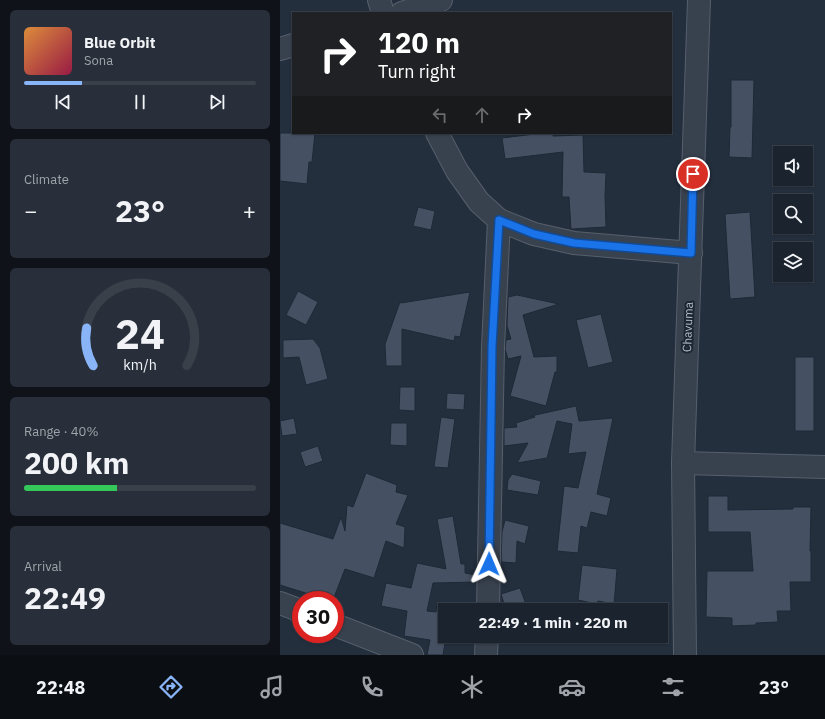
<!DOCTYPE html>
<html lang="en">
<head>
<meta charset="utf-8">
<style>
	:root { --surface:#1b232e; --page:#282f3a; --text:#f1f3f6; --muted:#a0a4aa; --line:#39404a; --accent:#8ab4f8 }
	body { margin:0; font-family:"IBM Plex Sans",sans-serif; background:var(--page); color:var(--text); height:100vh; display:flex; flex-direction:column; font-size:15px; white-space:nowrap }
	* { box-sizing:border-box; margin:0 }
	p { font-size:13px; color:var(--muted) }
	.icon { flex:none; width:22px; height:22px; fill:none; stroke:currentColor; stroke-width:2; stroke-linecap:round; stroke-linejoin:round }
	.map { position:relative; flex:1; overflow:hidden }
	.side { display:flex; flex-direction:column; gap:10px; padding:10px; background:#0f1319; width:280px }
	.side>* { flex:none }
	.top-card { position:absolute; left:12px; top:12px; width:380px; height:122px; border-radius:0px; box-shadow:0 1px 3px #0004,0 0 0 1px var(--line); background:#202124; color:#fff; overflow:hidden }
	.fabs { position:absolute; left:493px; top:146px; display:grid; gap:8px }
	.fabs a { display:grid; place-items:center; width:40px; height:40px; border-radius:0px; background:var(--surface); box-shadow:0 1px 3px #0004,0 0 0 1px var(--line); font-size:20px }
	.speed { position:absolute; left:12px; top:591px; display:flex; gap:8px; font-size:20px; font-weight:700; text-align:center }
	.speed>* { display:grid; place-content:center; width:52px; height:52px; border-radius:50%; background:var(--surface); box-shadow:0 1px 3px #0004,0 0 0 1px var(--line); line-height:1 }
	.speed .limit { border:6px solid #d22; background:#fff; color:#111 }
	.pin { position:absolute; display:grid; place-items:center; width:34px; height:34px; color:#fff; margin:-17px; border:2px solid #fff; border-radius:50%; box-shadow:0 1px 4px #0007 }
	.me { position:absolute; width:44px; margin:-22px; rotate:1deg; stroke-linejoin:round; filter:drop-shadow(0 0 3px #0008) }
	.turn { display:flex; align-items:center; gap:14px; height:84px; padding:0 20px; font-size:18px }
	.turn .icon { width:52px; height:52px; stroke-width:2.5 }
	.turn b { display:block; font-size:28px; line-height:34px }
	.lanes { display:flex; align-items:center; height:38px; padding:0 20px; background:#0003; justify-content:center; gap:20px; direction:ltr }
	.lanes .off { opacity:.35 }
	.big { font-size:30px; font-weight:700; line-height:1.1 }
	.side .tile { flex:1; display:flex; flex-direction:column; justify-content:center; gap:6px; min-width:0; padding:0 14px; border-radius:6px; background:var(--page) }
	.side .dial { align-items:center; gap:0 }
	.dial svg { height:104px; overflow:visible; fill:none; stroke:var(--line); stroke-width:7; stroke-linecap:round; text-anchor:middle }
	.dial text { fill:var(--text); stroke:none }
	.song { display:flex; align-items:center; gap:12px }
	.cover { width:48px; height:48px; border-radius:6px; background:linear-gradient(135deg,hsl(30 70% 55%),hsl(340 70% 35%)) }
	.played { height:4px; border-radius:2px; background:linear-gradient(90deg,var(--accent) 25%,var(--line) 25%) }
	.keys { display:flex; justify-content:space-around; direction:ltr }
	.heat { display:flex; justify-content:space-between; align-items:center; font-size:22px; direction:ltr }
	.charge { height:6px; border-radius:3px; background:linear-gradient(90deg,#34c759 40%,var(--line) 0) }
	.trip { position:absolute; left:158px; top:603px; width:230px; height:40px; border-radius:0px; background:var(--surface); box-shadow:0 1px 3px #0004,0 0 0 1px var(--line); font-weight:700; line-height:40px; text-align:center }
	.tab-bar { display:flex; height:64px; justify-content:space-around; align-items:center; background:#0b0e12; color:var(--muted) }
	.tab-bar .icon { width:28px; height:28px }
	.tab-bar .current { color:var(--accent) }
	.tab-bar b { font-size:18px; color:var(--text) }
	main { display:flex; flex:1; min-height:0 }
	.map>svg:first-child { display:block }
	.building { fill:#455162; stroke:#1f2835 }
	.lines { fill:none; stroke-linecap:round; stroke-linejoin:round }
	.minor-casing { stroke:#565f6c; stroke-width:24 }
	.tertiary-casing { stroke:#565f6c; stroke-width:24 }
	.minor { stroke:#38414e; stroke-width:22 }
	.tertiary { stroke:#38414e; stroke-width:22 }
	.route-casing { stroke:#114b97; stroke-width:10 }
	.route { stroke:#1a73e8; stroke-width:7 }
	.labels { text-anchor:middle; stroke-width:4; stroke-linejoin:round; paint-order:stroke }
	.street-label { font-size:12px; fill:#b4bcc9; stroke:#1d2633 }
</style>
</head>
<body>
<main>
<section class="side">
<div class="tile">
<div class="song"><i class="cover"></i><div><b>Blue Orbit</b><p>Sona</p></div></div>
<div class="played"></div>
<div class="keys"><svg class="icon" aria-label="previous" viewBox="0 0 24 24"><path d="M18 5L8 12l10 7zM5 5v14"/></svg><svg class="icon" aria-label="pause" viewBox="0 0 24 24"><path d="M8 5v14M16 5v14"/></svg><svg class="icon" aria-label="next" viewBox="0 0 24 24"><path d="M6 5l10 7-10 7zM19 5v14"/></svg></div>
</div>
<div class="tile"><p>Climate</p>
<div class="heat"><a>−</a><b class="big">23°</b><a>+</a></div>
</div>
<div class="tile dial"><svg viewBox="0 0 100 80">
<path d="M14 69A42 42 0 1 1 86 69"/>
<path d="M14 69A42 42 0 0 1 9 40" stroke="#8ab4f8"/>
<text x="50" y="56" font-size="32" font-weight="700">24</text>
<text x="50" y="72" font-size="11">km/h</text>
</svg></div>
<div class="tile"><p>Range · 40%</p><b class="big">200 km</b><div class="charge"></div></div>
<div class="tile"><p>Arrival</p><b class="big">22:49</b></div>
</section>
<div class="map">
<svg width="545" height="655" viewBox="0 0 545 655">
	<rect width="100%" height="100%" fill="#242f3e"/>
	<path class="building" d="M 451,80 L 474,80 L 472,158 L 449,157 L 450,127 L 451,127 Z
		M 0,133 L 35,133 L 32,162 L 29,162 L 27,184 L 0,181 Z
		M 263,133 L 273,133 L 273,136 L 303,135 L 304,172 L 326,173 L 325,196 L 326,227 L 291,229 L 289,197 L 282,197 L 283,152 L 225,159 L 222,138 Z
		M 138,207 L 155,211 L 151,230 L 133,226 Z
		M 470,212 L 475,297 L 450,299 L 445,214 Z
		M 18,291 L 38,302 L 26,325 L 6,315 Z
		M 190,292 L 180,337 L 175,336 L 174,341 L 122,329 L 122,366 L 106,366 L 105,344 L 120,302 L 121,303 Z
		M 237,295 L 279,304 L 243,315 L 254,357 L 277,356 L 277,372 L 275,372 L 266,406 L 230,396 L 241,356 L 228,359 L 225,349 L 226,340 L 231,339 L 227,326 L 228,297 Z
		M 321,314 L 333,362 L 308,368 L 296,320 Z
		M 33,339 L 40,348 L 48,379 L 26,385 L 19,357 L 3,358 L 3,340 Z
		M 515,357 L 534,357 L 534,431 L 515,431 Z
		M 120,387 L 135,387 L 135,411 L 119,410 Z
		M 167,393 L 185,394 L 184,410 L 166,409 Z
		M 296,406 L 299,421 L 333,418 L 317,494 L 331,498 L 327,516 L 311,512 L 307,528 L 301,526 L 298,553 L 277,551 L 284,486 L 298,488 L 306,452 L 288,454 L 292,424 L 277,421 L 267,458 L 237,463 L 248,443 L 224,446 L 224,428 L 237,427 L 236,423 L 255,417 L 251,416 Z
		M 161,417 L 175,419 L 168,468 L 154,467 Z
		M 14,418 L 17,434 L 2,436 L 0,421 Z
		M 111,423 L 127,423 L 127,446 L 110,445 Z
		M 38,446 L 43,461 L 25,467 L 20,452 Z
		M 86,473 L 117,485 L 116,492 L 128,495 L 116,524 L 125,527 L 124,548 L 106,541 L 94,578 L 65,569 L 53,600 L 30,600 L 32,595 L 0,585 L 0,523 L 53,539 L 61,517 L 65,531 L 67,505 L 73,507 Z
		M 232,474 L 261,481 L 258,495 L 227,490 L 228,480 Z
		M 428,496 L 448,496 L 448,510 L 513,509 L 513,507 L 531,507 L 530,551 L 531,551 L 531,582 L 510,582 L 511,611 L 497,611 L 498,622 L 476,623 L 476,625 L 452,626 L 452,618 L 426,617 L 427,571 L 473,571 L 470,532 L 428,532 Z
		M 173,516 L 181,564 L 185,564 L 185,573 L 196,575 L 196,582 L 153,583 L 147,611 L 156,612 L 157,603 L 165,604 L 165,643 L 163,655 L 147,655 L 150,640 L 124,636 L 127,611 L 101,606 L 106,583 L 131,588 L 137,563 L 166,569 L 157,519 Z
		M 225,520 L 249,526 L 245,544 L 237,541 L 236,563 L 221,562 L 222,532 Z
		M 302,565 L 337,569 L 334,604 L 318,601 L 317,604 L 298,600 Z
		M 240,588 L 248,610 L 226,610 L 221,594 Z"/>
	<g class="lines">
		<g class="minor-casing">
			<path id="minor" d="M 99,0 L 103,13
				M 122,13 L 161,0
				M 0,49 L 13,45
				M 157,133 L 177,171 L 199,202 L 219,220 L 254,234 L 294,243 L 411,253
				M 403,463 L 545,467
				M 0,603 L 21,611
				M 208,610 L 213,347 L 219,220
				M 55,625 L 132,655
				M 206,655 L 207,636"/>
		</g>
		<g class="tertiary-casing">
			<path id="tertiary" d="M 405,655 L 403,463 L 419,0"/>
		</g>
		<use href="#minor" class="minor"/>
		<use href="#tertiary" class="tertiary"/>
	</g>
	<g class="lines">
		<g class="route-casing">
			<path id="route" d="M 209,564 L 212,347 L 219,220 L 254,234 L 294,243 L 411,253 L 413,174"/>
		</g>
		<use href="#route" class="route"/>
	</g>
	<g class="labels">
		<g class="street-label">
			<text transform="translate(408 327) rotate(-88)" y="4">Chavuma</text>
		</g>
	</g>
</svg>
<div class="fabs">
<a><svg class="icon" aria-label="sound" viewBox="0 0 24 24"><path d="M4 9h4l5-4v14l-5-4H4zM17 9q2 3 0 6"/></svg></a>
<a><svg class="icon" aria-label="search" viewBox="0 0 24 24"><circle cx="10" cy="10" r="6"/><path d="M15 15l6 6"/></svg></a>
<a><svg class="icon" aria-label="layers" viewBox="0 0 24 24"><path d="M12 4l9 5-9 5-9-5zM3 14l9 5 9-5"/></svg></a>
</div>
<div class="speed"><div class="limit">30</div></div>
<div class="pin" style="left:413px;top:174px;background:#d93025"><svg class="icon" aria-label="arrive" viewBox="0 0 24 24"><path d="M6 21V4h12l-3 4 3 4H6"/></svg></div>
<svg class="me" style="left:209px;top:564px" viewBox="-20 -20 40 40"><path d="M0-17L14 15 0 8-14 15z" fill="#1a73e8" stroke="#fff" stroke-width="4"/></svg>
<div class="trip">22:49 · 1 min · 220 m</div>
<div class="top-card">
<div class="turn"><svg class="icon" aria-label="right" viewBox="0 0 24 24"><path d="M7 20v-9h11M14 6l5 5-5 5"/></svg><div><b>120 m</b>Turn right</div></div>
<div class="lanes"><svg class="icon off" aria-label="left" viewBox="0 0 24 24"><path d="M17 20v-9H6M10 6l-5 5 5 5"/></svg><svg class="icon off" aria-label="ahead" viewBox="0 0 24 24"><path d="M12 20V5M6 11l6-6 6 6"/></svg><svg class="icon" aria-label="right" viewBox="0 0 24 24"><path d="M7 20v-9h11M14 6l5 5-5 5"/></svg></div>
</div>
</div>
</main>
<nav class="tab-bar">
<b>22:48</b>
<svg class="icon current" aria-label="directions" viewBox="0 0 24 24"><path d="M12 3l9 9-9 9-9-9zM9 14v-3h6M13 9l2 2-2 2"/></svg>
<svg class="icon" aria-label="music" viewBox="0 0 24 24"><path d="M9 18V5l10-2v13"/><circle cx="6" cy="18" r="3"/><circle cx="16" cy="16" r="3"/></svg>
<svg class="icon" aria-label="phone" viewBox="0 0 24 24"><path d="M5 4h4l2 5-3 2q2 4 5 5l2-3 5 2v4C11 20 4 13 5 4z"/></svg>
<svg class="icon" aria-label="climate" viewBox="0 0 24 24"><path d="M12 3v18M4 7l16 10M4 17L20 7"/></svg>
<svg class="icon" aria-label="car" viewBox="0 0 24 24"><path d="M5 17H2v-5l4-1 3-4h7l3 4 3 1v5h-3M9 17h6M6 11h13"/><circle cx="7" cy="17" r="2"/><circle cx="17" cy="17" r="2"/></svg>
<svg class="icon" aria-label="filters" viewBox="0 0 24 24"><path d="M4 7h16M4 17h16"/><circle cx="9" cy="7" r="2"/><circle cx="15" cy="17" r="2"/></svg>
<b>23°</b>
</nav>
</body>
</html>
